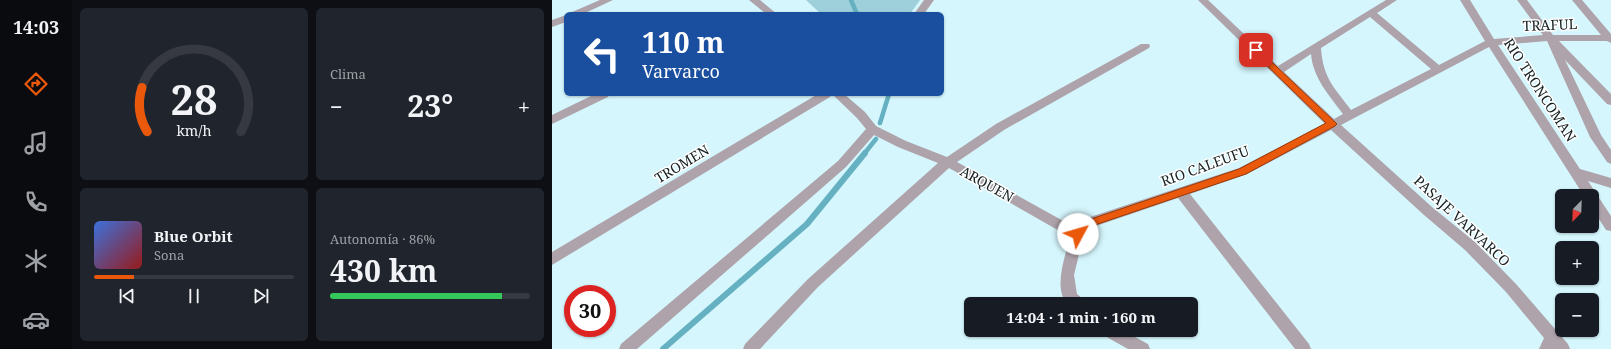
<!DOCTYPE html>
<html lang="es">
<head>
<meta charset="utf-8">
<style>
	:root { --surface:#171b24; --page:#20242c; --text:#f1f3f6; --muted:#9ea1a6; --line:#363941; --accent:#ea580c }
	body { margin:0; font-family:"Noto Serif",serif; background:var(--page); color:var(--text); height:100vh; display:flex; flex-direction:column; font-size:15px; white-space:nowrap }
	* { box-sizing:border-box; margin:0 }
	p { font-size:13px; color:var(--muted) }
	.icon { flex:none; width:22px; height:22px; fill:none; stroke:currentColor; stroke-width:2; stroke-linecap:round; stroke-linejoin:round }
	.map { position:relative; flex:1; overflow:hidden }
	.details { display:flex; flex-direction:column; gap:8px; padding:8px; background:#0d0f14; width:480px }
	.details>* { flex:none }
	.guide { position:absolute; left:12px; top:12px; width:380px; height:84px; border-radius:6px; box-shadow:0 1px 3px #0004; background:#1a4fa0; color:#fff; overflow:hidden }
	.needle { width:26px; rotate:203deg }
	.fabs { position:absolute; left:1003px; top:189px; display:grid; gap:8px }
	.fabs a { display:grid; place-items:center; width:44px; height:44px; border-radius:6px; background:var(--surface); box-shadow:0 1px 3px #0004; font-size:20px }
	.speed { position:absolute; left:12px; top:285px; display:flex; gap:8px; font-size:20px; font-weight:700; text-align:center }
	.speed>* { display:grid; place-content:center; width:52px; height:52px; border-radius:50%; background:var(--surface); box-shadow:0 1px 3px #0004; line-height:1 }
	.speed .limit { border:6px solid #d22; background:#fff; color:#111 }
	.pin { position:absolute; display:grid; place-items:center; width:34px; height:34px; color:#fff; margin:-17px; border-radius:8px; box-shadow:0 2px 6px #0006 }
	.me { position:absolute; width:44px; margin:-22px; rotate:51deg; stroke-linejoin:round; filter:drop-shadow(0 0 3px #0008) }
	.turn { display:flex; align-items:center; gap:14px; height:84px; padding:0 12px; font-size:18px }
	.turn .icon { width:52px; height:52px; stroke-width:2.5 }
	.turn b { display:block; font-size:28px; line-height:34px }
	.big { font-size:30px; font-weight:700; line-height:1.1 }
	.details .tile { flex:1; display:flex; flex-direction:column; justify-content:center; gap:6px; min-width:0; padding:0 14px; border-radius:6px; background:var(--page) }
	.details .dial { align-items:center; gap:0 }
	.dial svg { height:104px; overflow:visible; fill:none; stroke:var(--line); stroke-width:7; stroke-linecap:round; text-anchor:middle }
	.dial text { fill:var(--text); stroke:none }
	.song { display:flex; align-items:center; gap:12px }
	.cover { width:48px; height:48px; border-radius:6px; background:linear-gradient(135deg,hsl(220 70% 55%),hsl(0 70% 35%)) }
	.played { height:4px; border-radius:2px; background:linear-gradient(90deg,var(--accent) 20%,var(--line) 20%) }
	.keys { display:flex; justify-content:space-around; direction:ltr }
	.heat { display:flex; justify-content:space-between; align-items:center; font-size:22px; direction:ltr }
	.charge { height:6px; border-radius:3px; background:linear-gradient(90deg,#34c759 86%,var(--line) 0) }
	.details .tiles { flex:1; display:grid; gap:8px; grid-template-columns:repeat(2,1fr) }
	.trip { position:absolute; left:412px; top:297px; width:234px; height:40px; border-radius:6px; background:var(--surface); box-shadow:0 1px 3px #0004; font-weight:700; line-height:40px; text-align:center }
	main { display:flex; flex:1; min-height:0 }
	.tab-bar { display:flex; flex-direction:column; width:72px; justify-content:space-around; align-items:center; background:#090b0e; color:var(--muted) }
	.tab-bar .icon { width:28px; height:28px }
	.tab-bar .selected { color:var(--accent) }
	.tab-bar b { font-size:18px; color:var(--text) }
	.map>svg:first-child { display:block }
	.green { fill:#9dd0db }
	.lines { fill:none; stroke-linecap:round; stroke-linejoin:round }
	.stream-far1 { stroke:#65b1c1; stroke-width:4.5 }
	.stream { stroke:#65b1c1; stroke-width:6 }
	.minor { fill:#aea3aa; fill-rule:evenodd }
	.route { fill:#ea580c; stroke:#983908 }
	.labels { text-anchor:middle; stroke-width:3; stroke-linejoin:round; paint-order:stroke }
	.street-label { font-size:14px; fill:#152123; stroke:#fff }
</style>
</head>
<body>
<main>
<nav class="tab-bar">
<b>14:03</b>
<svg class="icon selected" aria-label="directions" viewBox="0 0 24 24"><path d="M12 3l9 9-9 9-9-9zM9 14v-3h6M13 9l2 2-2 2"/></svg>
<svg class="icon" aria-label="music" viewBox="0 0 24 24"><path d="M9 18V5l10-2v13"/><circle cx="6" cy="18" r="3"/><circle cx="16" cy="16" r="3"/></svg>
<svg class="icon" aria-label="phone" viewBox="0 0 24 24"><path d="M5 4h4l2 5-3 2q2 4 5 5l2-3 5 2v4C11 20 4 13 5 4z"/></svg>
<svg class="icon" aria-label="climate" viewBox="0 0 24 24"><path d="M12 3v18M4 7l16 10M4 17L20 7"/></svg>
<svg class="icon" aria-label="car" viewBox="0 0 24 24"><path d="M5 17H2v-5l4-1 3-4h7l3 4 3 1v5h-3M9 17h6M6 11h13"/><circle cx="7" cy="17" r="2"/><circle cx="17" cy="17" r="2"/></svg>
</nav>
<section class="details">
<div class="tiles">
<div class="tile dial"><svg viewBox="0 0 100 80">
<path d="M14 69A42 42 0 1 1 86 69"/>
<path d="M14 69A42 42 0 0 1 10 35" stroke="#ea580c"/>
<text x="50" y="56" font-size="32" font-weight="700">28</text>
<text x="50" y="72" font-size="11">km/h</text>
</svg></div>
<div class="tile"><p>Clima</p>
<div class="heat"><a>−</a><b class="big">23°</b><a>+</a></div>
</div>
<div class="tile">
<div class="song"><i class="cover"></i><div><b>Blue Orbit</b><p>Sona</p></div></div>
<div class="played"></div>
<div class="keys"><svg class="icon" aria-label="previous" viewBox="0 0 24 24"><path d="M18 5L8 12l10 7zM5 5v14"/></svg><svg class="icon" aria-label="pause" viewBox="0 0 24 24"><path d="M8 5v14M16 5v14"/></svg><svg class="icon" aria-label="next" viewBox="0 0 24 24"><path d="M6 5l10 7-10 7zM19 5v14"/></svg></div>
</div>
<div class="tile"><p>Autonomía · 86%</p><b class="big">430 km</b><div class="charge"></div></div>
</div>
</section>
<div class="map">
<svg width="1059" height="349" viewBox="0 0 1059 349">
	<rect width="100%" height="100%" fill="#d5f6fd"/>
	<path class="green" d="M 254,0 L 368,0 L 358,14 L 269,14 Z"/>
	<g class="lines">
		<path class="stream-far1" d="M 299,0 L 305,14
			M 328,123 L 337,94
			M 312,154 L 324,139"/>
		<path class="stream" d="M 111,349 L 255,224 L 313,153"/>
		<path class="minor" d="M 48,0 L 61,0 L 31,14 L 18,14 L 20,12 Z
			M 197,0 L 208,0 L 225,14 L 214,14 Z
			M 372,0 L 382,0 L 372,14 L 362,14 Z
			M 646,0 L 656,0 L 726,66 L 834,0 L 845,0 L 825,13 L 887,65 L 933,41 L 908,0 L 918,0 L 942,39 L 991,35 L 965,0 L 975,0 L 1001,35 L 1049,35 L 1020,0 L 1030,0 L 1059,34 L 1059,43 L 1055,41 L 1007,41 L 1059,94 L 1059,105 L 1055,104 L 1013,60 L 1049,135 L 1059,150 L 1059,164 L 1055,162 L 1038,137 L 995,41 L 946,45 L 1028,169 L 1059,178 L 1059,188 L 1036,181 L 1059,216 L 1059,231 L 1054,230 L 1040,208 L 1040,196 L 1032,196 L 937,47 L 789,125 L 880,207 L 923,242 L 964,284 L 1016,344 L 1018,349 L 987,349 L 992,338 L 954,292 L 913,250 L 872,215 L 779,130 L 695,174 L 638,194 L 757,344 L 759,349 L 743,349 L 626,198 L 541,227 L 531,238 L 522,275 L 525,294 L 531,299 L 533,304 L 516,304 C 500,290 514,254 518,237 L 397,168 L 266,287 L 208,349 L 191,349 L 193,344 L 256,279 L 386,163 L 346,147 L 322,135 L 294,167 L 85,349 L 67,349 L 69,344 L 286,161 L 314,129 L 305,118 L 280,94 L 292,94 L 313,112 L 324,126 L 354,141 L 395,157 L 444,124 L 589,44 L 597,44 L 598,46 L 597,48 L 452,130 L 405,162 L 524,228 L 532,219 L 687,168 L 773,124 ZM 818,17 L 879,69 L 799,110 C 782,87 771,78 769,48 ZM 759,54 C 761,78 777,95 791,114 L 782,119 L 732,72 Z
			M 14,15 L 14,22 L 0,27 L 0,20 Z
			M 43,94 L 57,94 L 56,97 L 0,124 L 0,115 Z
			M 266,94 L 279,94 L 278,97 L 0,265 L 0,252 Z
			M 549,330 L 570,330 L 596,344 L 598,349 L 576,349 L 551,335 Z"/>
	</g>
	<path class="route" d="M 704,48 L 706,49 L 783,122 L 785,124 L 783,126 L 694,174 L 540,226 C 535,231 530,240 522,237 L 521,234 L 533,221 L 687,169 L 774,123 L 701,52 L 700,50 Z"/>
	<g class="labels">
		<g class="street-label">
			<text transform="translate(998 25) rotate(-2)" y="5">TRAFUL</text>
			<text transform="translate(988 90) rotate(57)" y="5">RIO TRONCOMAN</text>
			<text transform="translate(130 164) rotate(-31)" y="5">TROMEN</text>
			<text transform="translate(653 166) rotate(-20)" y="5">RIO CALEUFU</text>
			<text transform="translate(435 184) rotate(29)" y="5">ARQUEN</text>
			<text transform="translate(910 221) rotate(43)" y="5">PASAJE VARVARCO</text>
		</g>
	</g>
</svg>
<div class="fabs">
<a><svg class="needle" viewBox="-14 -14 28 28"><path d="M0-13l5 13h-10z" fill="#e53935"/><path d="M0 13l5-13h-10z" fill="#9ea1a6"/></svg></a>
<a>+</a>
<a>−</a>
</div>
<div class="speed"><div class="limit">30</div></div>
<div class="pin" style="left:704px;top:50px;background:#d93025"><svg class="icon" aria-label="arrive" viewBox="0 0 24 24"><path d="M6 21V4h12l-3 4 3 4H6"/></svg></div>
<svg class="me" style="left:526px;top:234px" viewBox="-20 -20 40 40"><circle r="19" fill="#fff"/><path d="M0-13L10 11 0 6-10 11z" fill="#ea580c"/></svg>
<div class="trip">14:04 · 1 min · 160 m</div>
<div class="guide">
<div class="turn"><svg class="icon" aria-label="left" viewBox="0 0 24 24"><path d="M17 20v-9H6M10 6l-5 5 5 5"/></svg><div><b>110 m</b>Varvarco</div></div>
</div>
</div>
</main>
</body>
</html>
